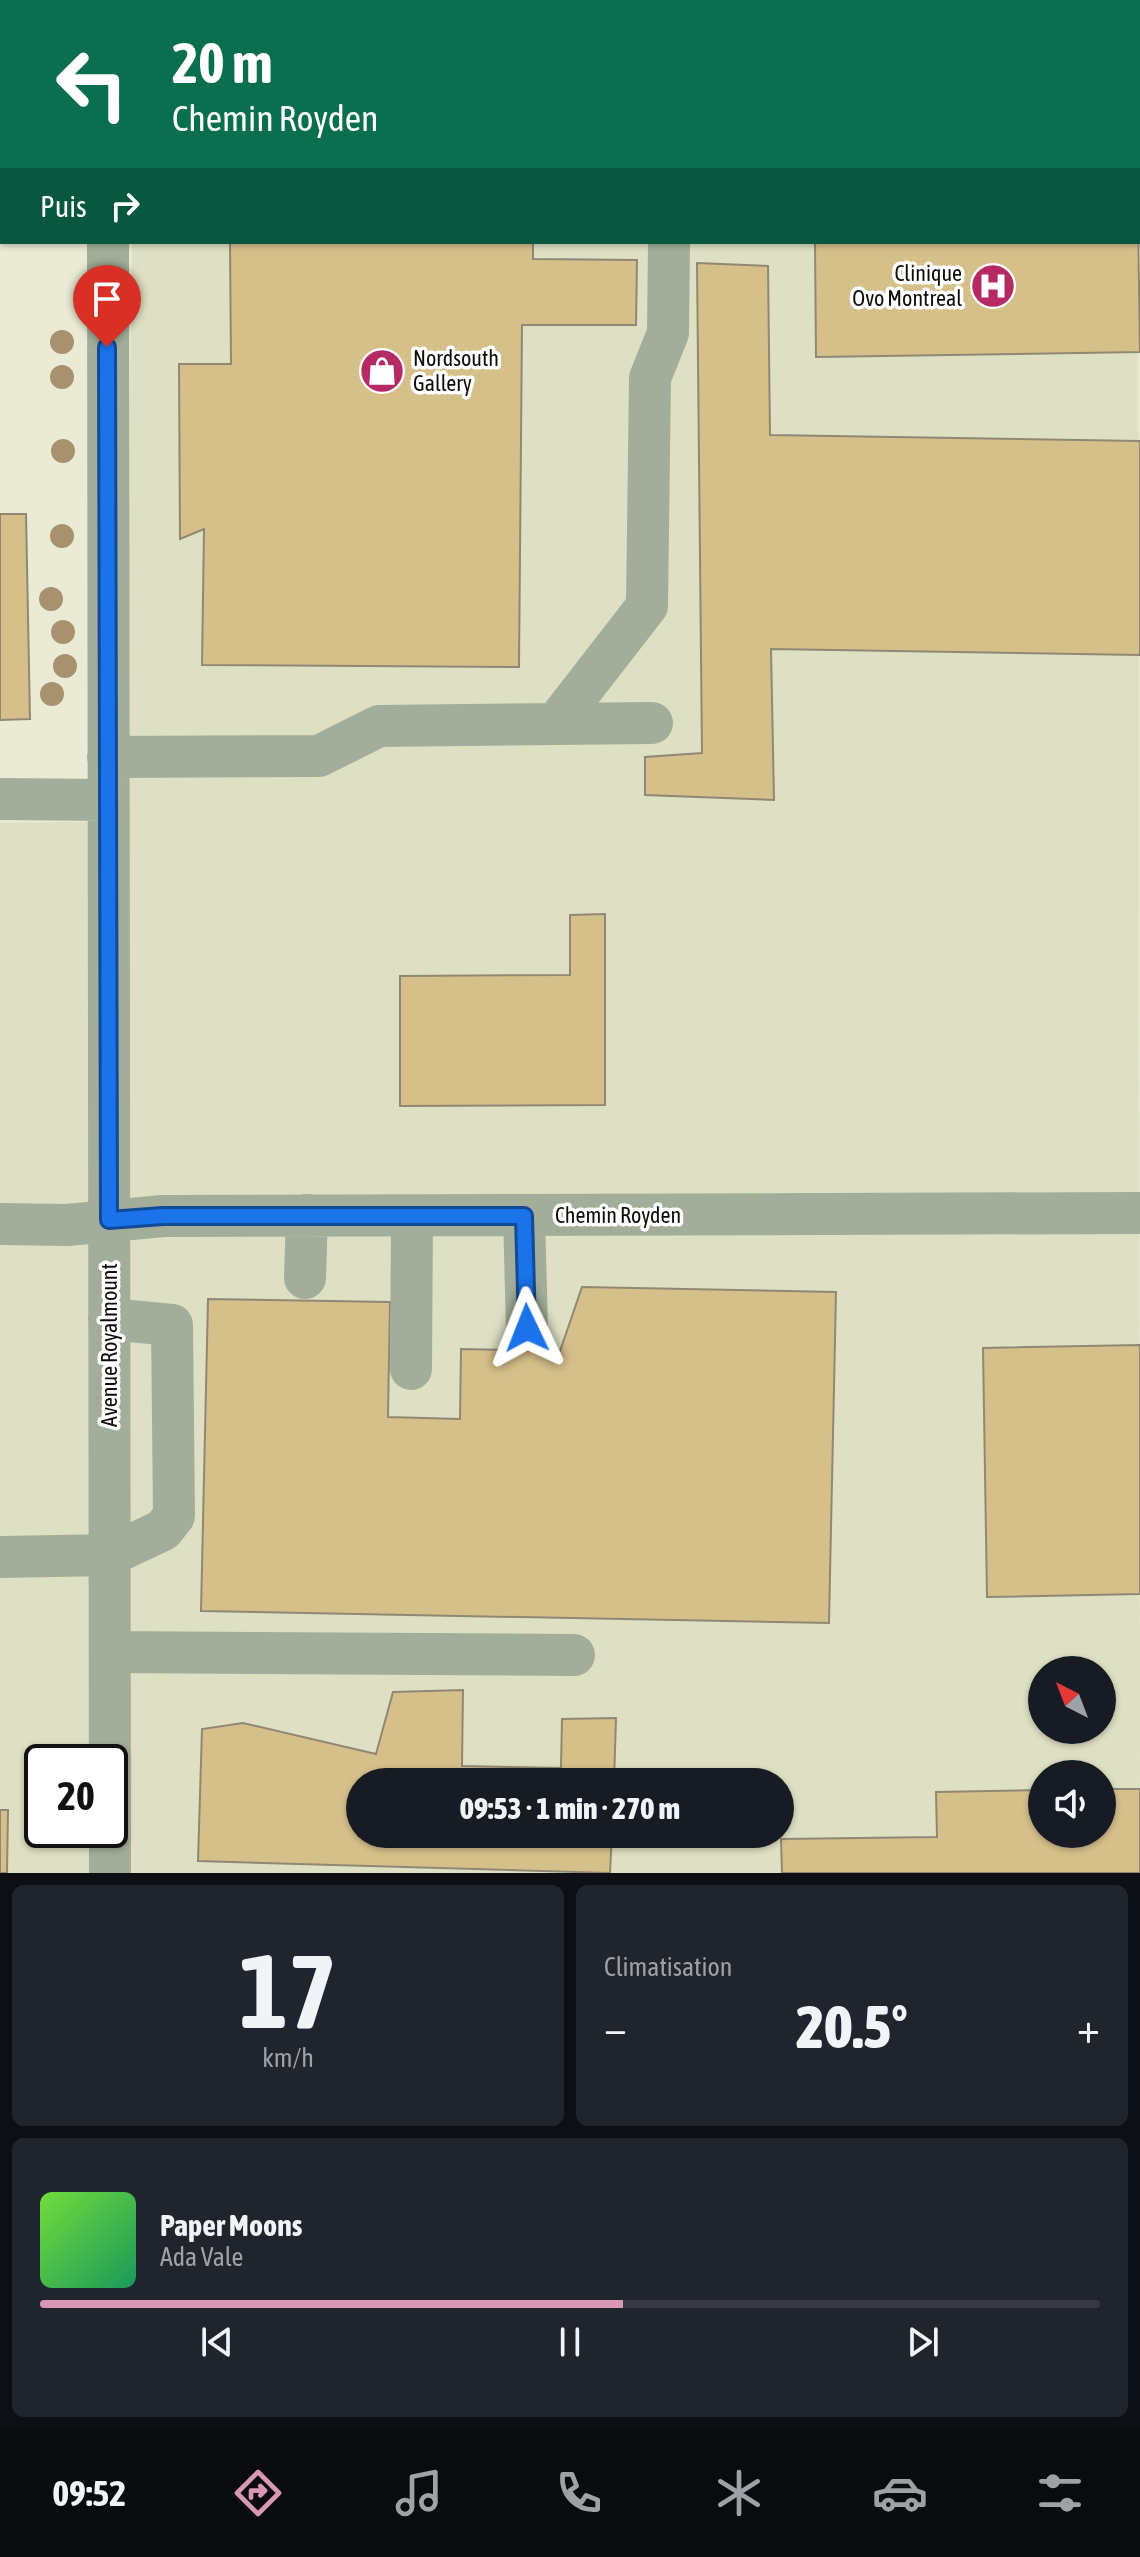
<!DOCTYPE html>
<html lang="fr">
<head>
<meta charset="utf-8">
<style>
	:root { --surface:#171b24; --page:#20242c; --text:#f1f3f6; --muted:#9ea1a6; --line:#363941; --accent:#d698b4 }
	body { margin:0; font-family:"Asap Condensed",sans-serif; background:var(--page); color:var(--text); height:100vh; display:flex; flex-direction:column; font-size:30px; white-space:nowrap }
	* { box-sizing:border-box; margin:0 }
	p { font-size:26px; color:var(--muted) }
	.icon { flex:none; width:44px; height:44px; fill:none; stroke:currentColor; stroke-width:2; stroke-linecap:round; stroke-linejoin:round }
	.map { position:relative; height:1873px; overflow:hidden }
	.sheet { display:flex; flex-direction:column; gap:12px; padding:12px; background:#0d0f14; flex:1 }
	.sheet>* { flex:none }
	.banner { position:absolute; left:0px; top:0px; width:1140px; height:244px; box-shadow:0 2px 6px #0004; background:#0b6e4f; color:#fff; overflow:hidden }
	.needle { width:52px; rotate:318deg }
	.tools { position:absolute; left:1028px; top:1656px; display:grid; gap:16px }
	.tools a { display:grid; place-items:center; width:88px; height:88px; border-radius:50%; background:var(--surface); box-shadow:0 2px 6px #0004; font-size:40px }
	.speed { position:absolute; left:24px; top:1744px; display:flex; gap:16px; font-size:40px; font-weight:700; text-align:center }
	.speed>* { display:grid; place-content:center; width:104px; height:104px; border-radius:50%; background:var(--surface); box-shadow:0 2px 6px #0004; line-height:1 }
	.speed .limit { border:4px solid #111; border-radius:12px; background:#fff; color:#111 }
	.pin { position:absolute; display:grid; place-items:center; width:68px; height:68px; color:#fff; margin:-82px -34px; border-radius:50% 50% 50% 0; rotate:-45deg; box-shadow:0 0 8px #0007 }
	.pin .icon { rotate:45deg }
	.me { position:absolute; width:88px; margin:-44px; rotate:358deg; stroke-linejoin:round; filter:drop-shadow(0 0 6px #0008) }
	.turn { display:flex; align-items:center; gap:28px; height:168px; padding:0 40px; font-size:36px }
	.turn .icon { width:104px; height:104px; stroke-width:2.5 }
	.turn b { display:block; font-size:56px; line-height:68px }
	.then { display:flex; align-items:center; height:76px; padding:0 40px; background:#0003; gap:16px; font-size:30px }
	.big { font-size:60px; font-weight:800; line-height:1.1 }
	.sheet .card { flex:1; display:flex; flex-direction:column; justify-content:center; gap:12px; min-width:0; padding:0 28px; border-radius:12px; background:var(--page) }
	.sheet .dial { align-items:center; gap:0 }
	.dial b { font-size:104px; line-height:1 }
	.song { display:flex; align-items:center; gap:24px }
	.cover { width:96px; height:96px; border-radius:12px; background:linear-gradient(135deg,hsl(100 70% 55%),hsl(150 70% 35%)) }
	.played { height:8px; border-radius:4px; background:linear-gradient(90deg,var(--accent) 55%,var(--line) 55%) }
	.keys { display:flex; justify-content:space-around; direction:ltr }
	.heat { display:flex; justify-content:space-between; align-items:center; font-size:44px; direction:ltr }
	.sheet .tiles { flex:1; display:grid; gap:12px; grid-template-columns:1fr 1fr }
	.card:last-child { grid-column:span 2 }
	.trip { position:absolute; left:346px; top:1768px; width:448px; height:80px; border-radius:40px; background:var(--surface); box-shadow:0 2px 6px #0004; font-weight:800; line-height:80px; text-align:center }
	.tabs { display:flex; height:128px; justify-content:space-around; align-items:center; background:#090b0e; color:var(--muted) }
	.tabs .icon { width:56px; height:56px }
	.tabs .current { color:var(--accent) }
	.tabs b { font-size:36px; color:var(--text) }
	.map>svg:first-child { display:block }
	.built { fill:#dee0c3; fill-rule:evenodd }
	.building { fill:#d6c08a; stroke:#908874; stroke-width:2 }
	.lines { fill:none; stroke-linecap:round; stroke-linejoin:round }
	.minor { stroke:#a2ae99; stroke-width:42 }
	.major { stroke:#677d56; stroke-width:44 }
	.highway { stroke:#526b3e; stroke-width:44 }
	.tree { fill:#a8926d }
	.route-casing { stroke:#114b97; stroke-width:20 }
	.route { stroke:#1a73e8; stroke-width:14 }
	.labels { text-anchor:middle; stroke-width:7; stroke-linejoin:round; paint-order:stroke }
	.poi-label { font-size:22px; fill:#0c0d06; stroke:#fff; text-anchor:end }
	.street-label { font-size:22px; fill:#0c0d06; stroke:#fff }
</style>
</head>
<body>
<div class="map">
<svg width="1140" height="1873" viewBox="0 0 1140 1873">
	<rect width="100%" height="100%" fill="#e9ebd4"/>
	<path class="built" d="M 1138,136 L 1140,1873 L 0,1873 L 0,823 L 124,821 L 132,242 L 1138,242 ZM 1042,1670 L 1102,1670 L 1102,1730 L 1042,1730 ZM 42,1762 L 110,1762 L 110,1830 L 42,1830 ZM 1042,1774 L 1102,1774 L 1102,1834 L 1042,1834 ZM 360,1782 L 780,1782 L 780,1834 L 360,1834 Z"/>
	<path class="building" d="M 1138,216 L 1140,352 L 816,357 L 815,242 L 1138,242 Z
		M 230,242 L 533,242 L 533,259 L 637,260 L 636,325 L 522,325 L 519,667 L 202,665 L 204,529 L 180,539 L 179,364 L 231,364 Z
		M 697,263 L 768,266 L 770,435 L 1140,441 L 1140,655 L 771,649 L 774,800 L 645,795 L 645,757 L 702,753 Z
		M 0,514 L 26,514 L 30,719 L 0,720 Z
		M 605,914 L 605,1105 L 400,1106 L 400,976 L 570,975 L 570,915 Z
		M 582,1287 L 836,1292 L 829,1623 L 201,1611 L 208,1299 L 390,1302 L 388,1417 L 460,1419 L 461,1349 L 560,1351 Z
		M 1140,1345 L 1140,1594 L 987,1597 L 983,1348 Z
		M 463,1690 L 462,1766 L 561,1768 L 562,1719 L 616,1718 L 614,1782 L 360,1782 L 360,1834 L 612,1834 L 610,1873 L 198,1861 L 202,1729 L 243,1723 L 376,1754 L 393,1692 Z
		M 1102,1789 L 1140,1789 L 1140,1873 L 782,1873 L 781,1839 L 937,1837 L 936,1792 L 1042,1790 L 1042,1834 L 1102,1834 Z
		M 0,1810 L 8,1810 L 7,1873 L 0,1873 Z"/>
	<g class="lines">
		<path class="minor" d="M 88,2 L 89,0
			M 145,2 L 146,0
			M 108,242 L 110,1873
			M 557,722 L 647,606 L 650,378 L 668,333 L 669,242
			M 108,757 L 319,756 L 379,726 L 652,723
			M 0,799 L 108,800
			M 524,1216 L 527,1328
			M 0,1224 L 67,1225 L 163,1216 L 1140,1213
			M 305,1278 L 307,1215
			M 411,1369 L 412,1217
			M 0,1557 L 110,1555 L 163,1530 L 174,1516 L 172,1325 L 109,1319
			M 111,1652 L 574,1655"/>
		<path class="major" d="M 0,89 L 2,89
			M 1138,92 L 1140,92"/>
		<path class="highway" d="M 1004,0 L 1020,2
			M 1138,17 L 1140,18"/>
	</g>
	<g class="tree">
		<circle cx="62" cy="342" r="12"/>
		<circle cx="62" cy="377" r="12"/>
		<circle cx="63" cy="451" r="12"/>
		<circle cx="62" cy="536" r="12"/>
		<circle cx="51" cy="599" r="12"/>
		<circle cx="63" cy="632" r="12"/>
		<circle cx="65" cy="666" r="12"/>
		<circle cx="52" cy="694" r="12"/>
	</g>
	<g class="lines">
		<g class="route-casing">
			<path id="route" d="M 107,347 L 109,1220 L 163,1216 L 524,1216 L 527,1328"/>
		</g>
		<use href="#route" class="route"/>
	</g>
	<defs>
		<g id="hospital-disc" transform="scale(2.3)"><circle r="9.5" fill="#b52964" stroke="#fff"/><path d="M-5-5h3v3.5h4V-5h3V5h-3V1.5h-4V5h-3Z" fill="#fff"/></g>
		<g id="shop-disc" transform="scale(2.3)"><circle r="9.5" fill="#b52964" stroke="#fff"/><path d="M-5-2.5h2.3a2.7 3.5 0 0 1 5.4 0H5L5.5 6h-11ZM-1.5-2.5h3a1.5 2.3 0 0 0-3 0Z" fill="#fff"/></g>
	</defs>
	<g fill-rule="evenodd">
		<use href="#hospital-disc" x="993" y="286"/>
		<use href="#shop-disc" x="382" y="371"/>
	</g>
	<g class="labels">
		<g class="poi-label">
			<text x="962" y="281">Clinique<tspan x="962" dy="25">Ovo Montreal</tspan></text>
			<text x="413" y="366" text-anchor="start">Nordsouth<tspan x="413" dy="25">Gallery</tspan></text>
		</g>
		<g class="street-label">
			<text x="618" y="1223">Chemin Royden</text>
			<text transform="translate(109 1345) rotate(-90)" y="8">Avenue Royalmount</text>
		</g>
	</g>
</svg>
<div class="tools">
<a><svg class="needle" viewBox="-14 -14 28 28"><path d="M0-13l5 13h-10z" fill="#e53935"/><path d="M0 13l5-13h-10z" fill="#9ea1a6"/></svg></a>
<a><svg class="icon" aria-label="sound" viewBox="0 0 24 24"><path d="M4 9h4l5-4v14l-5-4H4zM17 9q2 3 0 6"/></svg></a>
</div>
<div class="speed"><div class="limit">20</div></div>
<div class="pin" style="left:107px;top:347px;background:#d93025"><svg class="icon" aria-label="arrive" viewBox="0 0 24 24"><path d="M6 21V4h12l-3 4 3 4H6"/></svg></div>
<svg class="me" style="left:527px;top:1328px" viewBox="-20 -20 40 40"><path d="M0-17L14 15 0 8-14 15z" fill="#1a73e8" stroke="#fff" stroke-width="4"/></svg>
<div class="trip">09:53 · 1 min · 270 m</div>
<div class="banner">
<div class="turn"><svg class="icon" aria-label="left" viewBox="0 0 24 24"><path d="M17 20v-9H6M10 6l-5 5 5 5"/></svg><div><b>20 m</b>Chemin Royden</div></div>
<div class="then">Puis<svg class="icon" aria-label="right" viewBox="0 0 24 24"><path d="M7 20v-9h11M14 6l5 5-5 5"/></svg></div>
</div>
</div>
<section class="sheet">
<div class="tiles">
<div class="card dial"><b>17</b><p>km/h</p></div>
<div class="card"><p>Climatisation</p>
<div class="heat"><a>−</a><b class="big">20.5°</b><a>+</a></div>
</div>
<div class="card">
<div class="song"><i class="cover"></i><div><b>Paper Moons</b><p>Ada Vale</p></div></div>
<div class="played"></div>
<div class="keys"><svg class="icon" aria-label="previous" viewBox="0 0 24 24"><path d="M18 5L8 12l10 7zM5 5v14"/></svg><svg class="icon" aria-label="pause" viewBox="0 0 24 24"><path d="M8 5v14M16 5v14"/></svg><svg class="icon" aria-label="next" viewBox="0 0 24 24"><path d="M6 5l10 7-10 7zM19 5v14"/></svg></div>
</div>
</div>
</section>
<nav class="tabs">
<b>09:52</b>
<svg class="icon current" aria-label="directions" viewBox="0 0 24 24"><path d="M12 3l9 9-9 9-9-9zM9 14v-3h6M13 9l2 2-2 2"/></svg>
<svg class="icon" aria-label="music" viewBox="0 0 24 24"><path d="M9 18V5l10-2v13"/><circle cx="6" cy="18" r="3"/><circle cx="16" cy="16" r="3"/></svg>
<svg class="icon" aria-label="phone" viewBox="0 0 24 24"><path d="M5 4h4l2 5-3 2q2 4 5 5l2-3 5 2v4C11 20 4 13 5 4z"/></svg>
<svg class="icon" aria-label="climate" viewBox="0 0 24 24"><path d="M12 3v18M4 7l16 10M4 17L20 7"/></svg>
<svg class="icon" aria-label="car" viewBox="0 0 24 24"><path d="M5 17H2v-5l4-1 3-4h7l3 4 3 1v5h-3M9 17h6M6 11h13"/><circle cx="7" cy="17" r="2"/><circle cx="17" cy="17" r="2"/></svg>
<svg class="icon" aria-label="filters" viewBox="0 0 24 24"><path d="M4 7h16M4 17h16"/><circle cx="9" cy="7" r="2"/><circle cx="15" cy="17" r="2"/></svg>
</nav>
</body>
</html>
